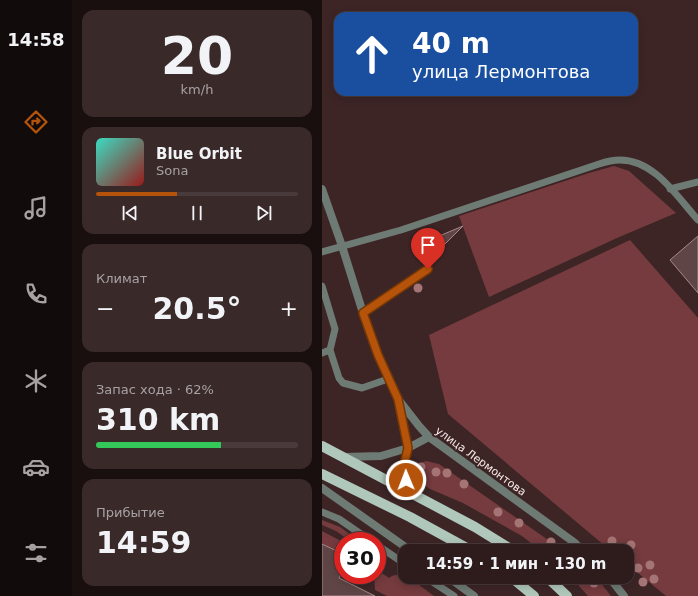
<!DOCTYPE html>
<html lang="ru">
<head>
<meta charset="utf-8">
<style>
	:root { --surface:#2e1c1c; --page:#3a2929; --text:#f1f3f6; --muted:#a7a1a3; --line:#493a3b; --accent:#b45309 }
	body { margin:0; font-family:"DejaVu Sans",sans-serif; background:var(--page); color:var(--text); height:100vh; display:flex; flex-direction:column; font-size:15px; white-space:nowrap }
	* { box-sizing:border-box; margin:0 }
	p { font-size:13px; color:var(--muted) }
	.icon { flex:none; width:22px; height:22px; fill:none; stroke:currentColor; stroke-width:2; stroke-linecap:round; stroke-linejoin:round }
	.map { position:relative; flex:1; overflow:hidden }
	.details { display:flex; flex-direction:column; gap:10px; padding:10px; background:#190f0f; width:250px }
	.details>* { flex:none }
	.banner { position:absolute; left:12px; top:12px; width:304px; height:84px; border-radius:12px; box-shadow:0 2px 10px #0003,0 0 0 1px var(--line); background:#1a4fa0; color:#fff; overflow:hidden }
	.speed { position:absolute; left:12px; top:532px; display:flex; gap:8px; font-size:20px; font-weight:700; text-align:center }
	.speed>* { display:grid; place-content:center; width:52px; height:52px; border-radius:50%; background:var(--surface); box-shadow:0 2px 10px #0003,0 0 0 1px var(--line); line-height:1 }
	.speed .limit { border:6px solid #d22; background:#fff; color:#111 }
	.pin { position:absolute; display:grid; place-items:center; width:34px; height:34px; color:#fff; margin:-41px -17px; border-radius:50% 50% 50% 0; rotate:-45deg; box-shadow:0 0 4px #0007 }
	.pin .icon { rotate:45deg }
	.me { position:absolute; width:44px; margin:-22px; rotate:359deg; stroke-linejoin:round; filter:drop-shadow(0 0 3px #0008) }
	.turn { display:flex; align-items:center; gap:14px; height:84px; padding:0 12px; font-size:18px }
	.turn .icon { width:52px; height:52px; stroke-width:2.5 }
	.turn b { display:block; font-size:28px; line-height:34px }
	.big { font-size:30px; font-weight:600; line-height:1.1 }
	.details .card { flex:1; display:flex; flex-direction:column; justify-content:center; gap:6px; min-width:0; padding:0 14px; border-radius:12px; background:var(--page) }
	.details .dial { align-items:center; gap:0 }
	.dial b { font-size:52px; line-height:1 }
	.song { display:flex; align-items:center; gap:12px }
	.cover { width:48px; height:48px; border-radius:6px; background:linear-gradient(135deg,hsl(170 70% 55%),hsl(0 70% 35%)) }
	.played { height:4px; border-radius:2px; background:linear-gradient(90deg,var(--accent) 40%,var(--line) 40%) }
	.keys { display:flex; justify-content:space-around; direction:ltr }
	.heat { display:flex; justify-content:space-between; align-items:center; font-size:22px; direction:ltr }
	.charge { height:6px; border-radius:3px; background:linear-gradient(90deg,#34c759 62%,var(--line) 0) }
	.trip { position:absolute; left:76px; top:544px; width:236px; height:40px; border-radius:12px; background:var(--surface); box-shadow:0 2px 10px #0003,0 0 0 1px var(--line); font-weight:600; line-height:40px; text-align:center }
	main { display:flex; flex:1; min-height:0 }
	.tab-bar { display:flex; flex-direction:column; width:72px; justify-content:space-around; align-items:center; background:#120b0b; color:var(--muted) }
	.tab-bar .icon { width:28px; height:28px }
	.tab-bar .on { color:var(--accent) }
	.tab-bar b { font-size:18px; color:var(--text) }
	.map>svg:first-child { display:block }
	.green { fill:#753b3e }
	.building { fill:#5f4546; stroke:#a7898a }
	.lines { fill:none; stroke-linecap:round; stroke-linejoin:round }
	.lane { stroke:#6e7a74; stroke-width:7 }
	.street { stroke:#6e7a74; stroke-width:8 }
	.primary { stroke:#b0c7bb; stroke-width:10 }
	.tree { fill:#a57475 }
	.route-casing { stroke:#753606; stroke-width:10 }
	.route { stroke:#b45309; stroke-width:7 }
	.labels { text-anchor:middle; stroke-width:4; stroke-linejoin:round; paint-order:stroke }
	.street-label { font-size:11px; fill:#faeaea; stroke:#3d2526 }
</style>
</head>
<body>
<main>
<nav class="tab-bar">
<b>14:58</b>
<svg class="icon on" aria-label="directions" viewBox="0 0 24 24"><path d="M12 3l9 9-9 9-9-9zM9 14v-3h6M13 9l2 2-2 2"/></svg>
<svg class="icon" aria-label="music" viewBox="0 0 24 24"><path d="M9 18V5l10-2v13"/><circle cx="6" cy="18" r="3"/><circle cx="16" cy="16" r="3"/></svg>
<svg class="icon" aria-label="phone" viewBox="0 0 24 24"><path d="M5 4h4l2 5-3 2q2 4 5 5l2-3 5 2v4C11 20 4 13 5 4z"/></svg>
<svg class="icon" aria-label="climate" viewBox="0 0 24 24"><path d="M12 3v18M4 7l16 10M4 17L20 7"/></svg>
<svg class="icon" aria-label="car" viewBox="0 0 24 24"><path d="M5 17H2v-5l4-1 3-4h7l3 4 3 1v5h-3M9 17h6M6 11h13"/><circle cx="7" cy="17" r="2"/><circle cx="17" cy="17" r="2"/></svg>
<svg class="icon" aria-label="filters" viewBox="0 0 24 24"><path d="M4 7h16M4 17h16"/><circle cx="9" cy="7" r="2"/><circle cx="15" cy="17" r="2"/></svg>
</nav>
<section class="details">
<div class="card dial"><b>20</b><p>km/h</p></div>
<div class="card">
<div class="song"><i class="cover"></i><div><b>Blue Orbit</b><p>Sona</p></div></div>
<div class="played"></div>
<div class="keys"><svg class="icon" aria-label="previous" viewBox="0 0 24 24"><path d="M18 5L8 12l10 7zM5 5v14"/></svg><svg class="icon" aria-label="pause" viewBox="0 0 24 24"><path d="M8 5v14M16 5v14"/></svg><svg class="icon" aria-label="next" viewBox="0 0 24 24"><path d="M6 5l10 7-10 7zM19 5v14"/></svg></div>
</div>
<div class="card"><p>Климат</p>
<div class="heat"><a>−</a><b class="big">20.5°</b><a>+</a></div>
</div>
<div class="card"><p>Запас хода · 62%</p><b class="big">310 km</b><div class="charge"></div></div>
<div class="card"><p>Прибытие</p><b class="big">14:59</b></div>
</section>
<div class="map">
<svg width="376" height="596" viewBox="0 0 376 596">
	<rect width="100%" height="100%" fill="#3d2526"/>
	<path class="green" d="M 292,166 L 307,171 L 354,213 L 295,238 L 167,297 L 137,216 L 267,173 Z
		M 308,240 L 376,318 L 376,596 L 344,596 L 305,564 L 305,551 L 289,551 L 126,414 L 107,335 Z
		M 104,461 L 117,464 L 242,551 L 219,551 L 200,536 L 141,503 L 108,489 L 98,482 L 96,479 L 93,473 L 93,467 L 96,464 Z
		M 0,520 L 18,527 L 37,541 L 28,541 L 14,531 L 0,525 Z
		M 0,531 L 21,542 L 21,555 L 0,544 Z
		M 55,570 L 67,578 C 78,567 102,589 112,596 L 65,596 L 53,590 L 52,575 L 55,575 Z
		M 249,577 L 274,577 L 289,596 L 266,596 Z"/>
	<path class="building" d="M 141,226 L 115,252 L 110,253 L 108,252 L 103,242 Z
		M 376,236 L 376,293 L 348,260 Z
		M 0,544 L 21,554 L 21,570 L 17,578 L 53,596 L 0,596 Z"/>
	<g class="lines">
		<path class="lane" d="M 348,189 L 376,182
			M 0,252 L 79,230 L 277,164 C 283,162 291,160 298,160 C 333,160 355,197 376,220
			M 0,286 L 13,329 L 8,350 L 0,353
			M 41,313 L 106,269
			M 8,350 L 17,378 L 21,383 L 40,388 L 66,379
			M 0,512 L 17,519 L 49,541
			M 55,545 L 83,564
			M 103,577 L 132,596"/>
		<path class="street" d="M 0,189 L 20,246 L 41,313 L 56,355 L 76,399 L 97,426 L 107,437 L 253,543 L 261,551
			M 77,401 L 86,448 L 82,465 L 84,479 L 89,492
			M 21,457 L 59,456 L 86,448 L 107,437
			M 0,488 L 89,551
			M 126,577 L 152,596
			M 287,577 L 302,596"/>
		<path class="primary" d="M 0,446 L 153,527 L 192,551
			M 0,474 L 88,517 L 150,551
			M 189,577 L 212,596
			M 225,577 L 245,596"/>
	</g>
	<g class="tree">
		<circle cx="96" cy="288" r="4.5"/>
		<circle cx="99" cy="467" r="4.5"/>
		<circle cx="114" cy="472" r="4.5"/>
		<circle cx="125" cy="473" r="4.5"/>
		<circle cx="142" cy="484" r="4.5"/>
		<circle cx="176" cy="512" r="4.5"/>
		<circle cx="197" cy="523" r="4.5"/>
		<circle cx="290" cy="541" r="4.5"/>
		<circle cx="229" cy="542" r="4.5"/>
		<circle cx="309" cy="545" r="4.5"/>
		<circle cx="328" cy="565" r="4.5"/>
		<circle cx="316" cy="568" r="4.5"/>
		<circle cx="332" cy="579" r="4.5"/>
		<circle cx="321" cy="582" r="4.5"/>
		<circle cx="272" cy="583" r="4.5"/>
	</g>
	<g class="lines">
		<g class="route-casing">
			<path id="route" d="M 84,480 L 82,465 L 86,448 L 76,399 L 56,355 L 41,313 L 106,269"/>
		</g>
		<use href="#route" class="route"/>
	</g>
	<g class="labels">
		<g class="street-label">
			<text transform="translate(159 461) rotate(36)" y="4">улица Лермонтова</text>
		</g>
	</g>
</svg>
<div class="speed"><div class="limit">30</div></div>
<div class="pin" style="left:106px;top:269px;background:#d93025"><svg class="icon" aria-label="arrive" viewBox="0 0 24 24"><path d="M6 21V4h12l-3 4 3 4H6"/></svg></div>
<svg class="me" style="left:84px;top:480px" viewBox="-20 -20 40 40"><circle r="17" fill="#b45309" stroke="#fff" stroke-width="3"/><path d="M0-11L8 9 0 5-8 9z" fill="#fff"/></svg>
<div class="trip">14:59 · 1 мин · 130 m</div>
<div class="banner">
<div class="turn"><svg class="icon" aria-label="ahead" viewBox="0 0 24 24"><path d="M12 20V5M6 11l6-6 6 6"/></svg><div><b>40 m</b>улица Лермонтова</div></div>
</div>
</div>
</main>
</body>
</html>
